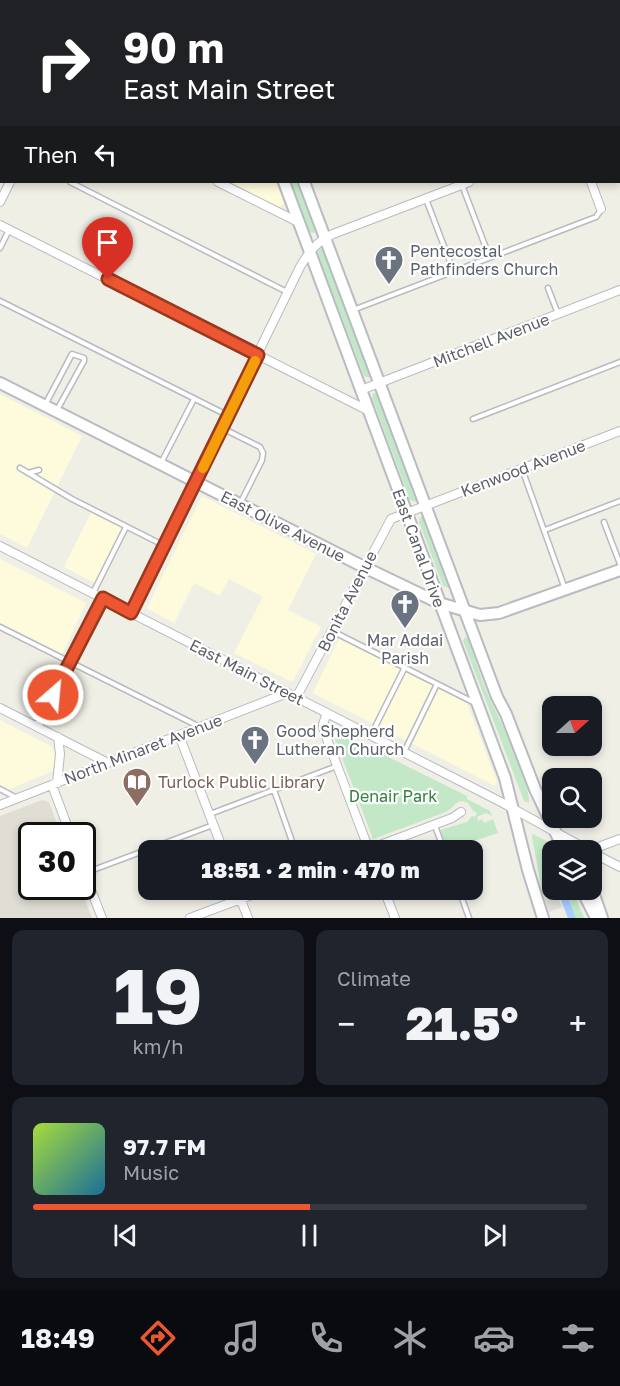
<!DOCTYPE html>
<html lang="en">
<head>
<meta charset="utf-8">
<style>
	:root { --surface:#171b24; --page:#20242c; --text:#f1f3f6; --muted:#9ea1a6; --line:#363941; --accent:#ec5630 }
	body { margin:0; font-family:"Golos Text",sans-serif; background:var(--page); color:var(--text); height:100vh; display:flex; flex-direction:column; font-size:22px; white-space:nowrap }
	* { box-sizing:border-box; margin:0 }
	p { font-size:20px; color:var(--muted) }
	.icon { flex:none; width:33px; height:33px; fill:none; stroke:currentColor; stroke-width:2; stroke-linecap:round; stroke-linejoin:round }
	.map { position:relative; height:918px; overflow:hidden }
	.drawer { display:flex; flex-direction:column; gap:12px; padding:12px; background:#0d0f14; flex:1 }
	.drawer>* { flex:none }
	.hud { position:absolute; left:0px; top:0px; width:621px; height:183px; box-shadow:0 3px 9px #0003; background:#202124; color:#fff; overflow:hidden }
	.needle { width:39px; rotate:69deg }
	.buttons { position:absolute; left:542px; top:696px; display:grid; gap:12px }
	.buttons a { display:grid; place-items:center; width:60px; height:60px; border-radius:12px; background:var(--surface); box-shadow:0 3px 9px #0003; font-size:30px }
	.speed { position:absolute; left:18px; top:822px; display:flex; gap:12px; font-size:30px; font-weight:700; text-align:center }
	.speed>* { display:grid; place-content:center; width:78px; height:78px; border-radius:50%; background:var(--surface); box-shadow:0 3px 9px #0003; line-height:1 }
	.speed .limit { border:3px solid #111; border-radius:9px; background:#fff; color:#111 }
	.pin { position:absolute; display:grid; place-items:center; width:51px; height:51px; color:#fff; margin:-62px -26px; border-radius:50% 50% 50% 0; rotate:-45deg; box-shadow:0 0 6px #0007 }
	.pin .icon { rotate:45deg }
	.me { position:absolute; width:66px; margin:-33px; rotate:27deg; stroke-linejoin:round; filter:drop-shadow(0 0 4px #0008) }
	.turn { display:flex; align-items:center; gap:21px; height:126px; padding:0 24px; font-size:27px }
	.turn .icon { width:78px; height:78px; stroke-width:2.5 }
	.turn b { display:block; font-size:42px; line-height:51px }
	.then { display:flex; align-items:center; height:57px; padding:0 24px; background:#0003; gap:12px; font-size:22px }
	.big { font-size:45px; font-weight:800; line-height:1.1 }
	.drawer .tile { flex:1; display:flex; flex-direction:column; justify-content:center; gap:9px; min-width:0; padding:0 21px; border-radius:12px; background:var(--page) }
	.drawer .dial { align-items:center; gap:0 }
	.dial b { font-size:78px; line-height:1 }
	.song { display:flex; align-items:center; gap:18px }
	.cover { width:72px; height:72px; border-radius:9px; background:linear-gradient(135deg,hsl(80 70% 55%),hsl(200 70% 35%)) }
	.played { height:6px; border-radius:3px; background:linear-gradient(90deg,var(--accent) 50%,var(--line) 50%) }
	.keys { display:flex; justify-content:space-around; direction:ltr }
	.heat { display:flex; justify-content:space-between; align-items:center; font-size:33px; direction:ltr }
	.drawer .tiles { flex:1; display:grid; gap:12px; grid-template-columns:1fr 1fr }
	.tile:last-child { grid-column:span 2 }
	.trip { position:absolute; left:138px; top:840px; width:345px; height:60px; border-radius:12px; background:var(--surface); box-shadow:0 3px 9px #0003; font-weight:800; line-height:60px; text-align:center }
	.menu { display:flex; height:96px; justify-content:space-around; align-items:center; background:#090b0e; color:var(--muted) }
	.menu .icon { width:42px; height:42px }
	.menu .on { color:var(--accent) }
	.menu b { font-size:27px; color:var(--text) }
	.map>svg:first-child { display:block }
	.commercial { fill:#fefbdd }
	.industrial { fill:#dfded8 }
	.education { fill:#e0ded4 }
	.green { fill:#c3e8c7 }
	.water { fill:#a7ceff }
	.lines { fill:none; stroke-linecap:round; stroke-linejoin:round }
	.lane-casing { stroke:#b8bac0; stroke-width:7 }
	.street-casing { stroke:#b8bac0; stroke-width:10 }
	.secondary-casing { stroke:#b9bbc2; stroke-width:14 }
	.lane { stroke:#fff; stroke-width:4 }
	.street { stroke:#fff; stroke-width:8 }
	.secondary { stroke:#fff; stroke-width:10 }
	.route-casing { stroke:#99381f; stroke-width:15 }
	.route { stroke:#ec5630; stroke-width:10 }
	.slow { stroke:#f59e0b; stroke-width:10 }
	.labels { text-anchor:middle; stroke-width:4.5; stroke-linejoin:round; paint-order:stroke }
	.worship-label { font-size:16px; fill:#5b616d; stroke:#fff; text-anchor:start }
	.street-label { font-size:16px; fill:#5e6067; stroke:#fff }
	.education-label { font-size:16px; fill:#785e54; stroke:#fff; text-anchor:start }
	.park-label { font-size:16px; fill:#328140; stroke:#fff }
</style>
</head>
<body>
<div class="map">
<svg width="620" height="918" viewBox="0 0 620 918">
	<rect width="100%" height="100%" fill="#f0efe6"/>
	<path class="commercial" d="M 230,182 L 276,182 L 284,204 L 279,207 Z
		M 0,394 L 82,436 L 27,548 L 0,534 Z
		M 202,496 L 316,554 L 288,610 L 321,627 L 293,681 L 290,681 L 234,653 L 263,597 L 229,579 L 220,596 L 194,583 L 174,623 L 147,608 Z
		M 94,507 L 129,525 L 99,585 L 64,567 Z
		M 0,559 L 86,603 L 59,661 L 0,631 Z
		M 342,632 L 464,695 L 497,782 L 496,785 L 493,785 L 313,693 Z
		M 0,720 L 52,747 L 55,754 L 53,771 L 0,793 Z"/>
	<path class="industrial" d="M 552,885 L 552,890 L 555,890 L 562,907 L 549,912 L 543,888 Z"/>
	<path class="education" d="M 42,800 L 49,802 L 61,835 L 32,836 L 32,886 L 80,887 L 92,918 L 0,918 L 0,816 Z"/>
	<path class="green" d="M 290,182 L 299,182 L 316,228 L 315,233 L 309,232 Z
		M 319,248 L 324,249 L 371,374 L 369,378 L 364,376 L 317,252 Z
		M 373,393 L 378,393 L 418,499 L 416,502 L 410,500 L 372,398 Z
		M 420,517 L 424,517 L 450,587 L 448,588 L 443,586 L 419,522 Z
		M 465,637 L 468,639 C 476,660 482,683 492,704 C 503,725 530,781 529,803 L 524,801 L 463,641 Z
		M 334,730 L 467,796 L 467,799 L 490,811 L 492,816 L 486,813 L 477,817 L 478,821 L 482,819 L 484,823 L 493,819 L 498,833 L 447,850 L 440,830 L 467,822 L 472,816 L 475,817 L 477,813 L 473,811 L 468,803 C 456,797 455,807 446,812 L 373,839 L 333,734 Z
		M 533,834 L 552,844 L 555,850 L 552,850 L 552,854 L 551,852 L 543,852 L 552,875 L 552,885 L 543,888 L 549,912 L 541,886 L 532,837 Z
		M 565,890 L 572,890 L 584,918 L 576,918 Z"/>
	<path class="water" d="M 557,890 L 565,890 L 576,918 L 568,918 Z"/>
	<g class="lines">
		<g class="lane-casing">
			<path id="lane" d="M 8,0 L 11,2
				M 440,0 L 440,2
				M 602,0 L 602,2
				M 477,2 L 481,0
				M 70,182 L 287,292
				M 462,185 L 486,248
				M 426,199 L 450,262
				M 0,248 L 9,230
				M 548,288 L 558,314
				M 0,301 L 227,415
				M 353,310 L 596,217 L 601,210
				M 45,405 L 72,354 L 84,358 L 84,361 L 57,410
				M 473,419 L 620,362
				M 222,428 L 260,447 L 263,453 L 262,460 L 240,504
				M 161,463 L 194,399
				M 20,468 L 72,499 L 163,545
				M 522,469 L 565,589
				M 28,473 L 39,470
				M 604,522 L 620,564
				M 545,530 L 620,501
				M 93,593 L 126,527
				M 0,627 L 198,726
				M 332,631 L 475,703
				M 371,735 L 405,667
				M 404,752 L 437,684
				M 0,789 L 15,797
				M 274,790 L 295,850
				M 210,814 L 337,766
				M 435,826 L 444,850
				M 85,873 L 213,825
				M 459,890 L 469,918"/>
		</g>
		<g class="street-casing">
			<path id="street" d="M 154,0 L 157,2
				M 523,0 L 523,2
				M 101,2 L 102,0
				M 0,71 L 2,72
				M 218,182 L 300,223
				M 591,182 L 601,209
				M 0,202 L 10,182
				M 0,225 L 367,410
				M 361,390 L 620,290
				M 0,546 L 501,802 L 588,850
				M 131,613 L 300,267 C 309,252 317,241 333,234 L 469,182
				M 296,698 L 391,519 L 620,431
				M 0,708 L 108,763
				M 327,713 L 323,724 L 324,731 L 369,850
				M 37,727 L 103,598
				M 179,735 L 223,850
				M 57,783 L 60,754 L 58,737
				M 52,785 L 71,836
				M 0,805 L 287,693
				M 367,850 L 452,818 L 461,812
				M 591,852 L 620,867
				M 592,853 L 601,846 L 620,839
				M 82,867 L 102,918
				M 237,890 L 248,918
				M 384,890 L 395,918
				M 190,918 L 265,890"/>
		</g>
		<g class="secondary-casing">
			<path id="secondary" d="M 216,0 L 216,2
				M 236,0 L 236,2
				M 284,182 L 505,778 L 528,870 L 543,918
				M 304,182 L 497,697 L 506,714 L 535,789 L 564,850
				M 0,383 L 364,567 L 439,603 L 480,615 L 499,613 L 620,570
				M 591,855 L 592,853
				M 591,886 L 602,918
				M 582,890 L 596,918"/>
		</g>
		<use href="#lane" class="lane"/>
		<use href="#street" class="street"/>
		<use href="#secondary" class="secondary"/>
	</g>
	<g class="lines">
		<g class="route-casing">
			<path id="route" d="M 53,695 L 103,598 L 131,613 L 258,355 L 108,279"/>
		</g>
		<use href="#route" class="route"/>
		<path class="slow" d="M 203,468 L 255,361"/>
	</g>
	<defs>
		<g id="church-pin" transform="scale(1.5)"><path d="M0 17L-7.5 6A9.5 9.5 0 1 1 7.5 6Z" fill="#6b7280" stroke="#fff"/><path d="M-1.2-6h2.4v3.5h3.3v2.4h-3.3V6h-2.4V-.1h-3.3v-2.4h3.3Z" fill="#fff"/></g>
		<g id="library-pin" transform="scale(1.5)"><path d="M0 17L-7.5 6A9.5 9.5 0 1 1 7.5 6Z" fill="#8d6e63" stroke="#fff"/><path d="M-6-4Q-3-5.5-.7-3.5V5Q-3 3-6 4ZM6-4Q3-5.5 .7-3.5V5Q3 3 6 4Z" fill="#fff"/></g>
	</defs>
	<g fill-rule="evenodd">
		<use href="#church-pin" x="389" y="260"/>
		<use href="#church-pin" x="405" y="604"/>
		<use href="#church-pin" x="255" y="740"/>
		<use href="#library-pin" x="137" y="782"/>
	</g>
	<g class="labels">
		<g class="worship-label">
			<text x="410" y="257">Pentecostal<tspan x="410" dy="18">Pathfinders Church</tspan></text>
			<text x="405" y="646" text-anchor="middle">Mar Addai<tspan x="405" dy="18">Parish</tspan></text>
			<text x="276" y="737">Good Shepherd<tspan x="276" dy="18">Lutheran Church</tspan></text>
		</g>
		<g class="street-label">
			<text transform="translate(491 340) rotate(-21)" y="6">Mitchell Avenue</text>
			<text transform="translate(523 468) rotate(-21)" y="6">Kenwood Avenue</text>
			<text transform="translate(283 526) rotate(27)" y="6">East Olive Avenue</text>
			<text transform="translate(419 548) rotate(70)" y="6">East Canal Drive</text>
			<text transform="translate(347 601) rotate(-63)" y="6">Bonita Avenue</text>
			<text transform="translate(247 672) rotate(27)" y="6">East Main Street</text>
			<text transform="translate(143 749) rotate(-21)" y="6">North Minaret Avenue</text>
		</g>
		<g class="education-label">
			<text x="158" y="788">Turlock Public Library</text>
		</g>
		<g class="park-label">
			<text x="393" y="802">Denair Park</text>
		</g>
	</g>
</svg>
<div class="buttons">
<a><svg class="needle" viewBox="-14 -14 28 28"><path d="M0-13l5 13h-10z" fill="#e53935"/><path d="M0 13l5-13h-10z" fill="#9ea1a6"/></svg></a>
<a><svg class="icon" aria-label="search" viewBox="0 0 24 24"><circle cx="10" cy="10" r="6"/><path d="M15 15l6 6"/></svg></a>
<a><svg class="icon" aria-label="layers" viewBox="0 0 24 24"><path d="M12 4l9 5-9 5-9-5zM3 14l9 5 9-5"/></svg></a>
</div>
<div class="speed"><div class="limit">30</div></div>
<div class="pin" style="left:108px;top:279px;background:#d93025"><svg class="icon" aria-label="arrive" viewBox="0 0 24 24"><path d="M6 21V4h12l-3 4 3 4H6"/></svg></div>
<svg class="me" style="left:53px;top:695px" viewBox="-20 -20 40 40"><circle r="17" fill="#ec5630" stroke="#fff" stroke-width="3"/><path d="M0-11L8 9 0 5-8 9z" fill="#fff"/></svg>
<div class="trip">18:51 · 2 min · 470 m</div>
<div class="hud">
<div class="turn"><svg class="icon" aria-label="right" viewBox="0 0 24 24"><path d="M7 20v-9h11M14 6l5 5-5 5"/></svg><div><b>90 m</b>East Main Street</div></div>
<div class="then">Then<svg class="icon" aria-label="left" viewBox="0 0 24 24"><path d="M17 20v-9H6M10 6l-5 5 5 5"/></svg></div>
</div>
</div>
<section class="drawer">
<div class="tiles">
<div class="tile dial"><b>19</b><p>km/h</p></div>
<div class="tile"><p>Climate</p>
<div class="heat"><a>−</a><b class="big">21.5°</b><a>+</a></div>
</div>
<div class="tile">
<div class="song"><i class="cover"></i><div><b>97.7 FM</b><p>Music</p></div></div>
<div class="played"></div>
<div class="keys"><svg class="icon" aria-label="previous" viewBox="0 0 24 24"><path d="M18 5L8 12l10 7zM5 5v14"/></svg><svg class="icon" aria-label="pause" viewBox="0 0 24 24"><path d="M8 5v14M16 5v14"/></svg><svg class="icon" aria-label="next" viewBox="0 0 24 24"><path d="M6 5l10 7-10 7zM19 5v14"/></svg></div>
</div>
</div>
</section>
<nav class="menu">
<b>18:49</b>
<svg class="icon on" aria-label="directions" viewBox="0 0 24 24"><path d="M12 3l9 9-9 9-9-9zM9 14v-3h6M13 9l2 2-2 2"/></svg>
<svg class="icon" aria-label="music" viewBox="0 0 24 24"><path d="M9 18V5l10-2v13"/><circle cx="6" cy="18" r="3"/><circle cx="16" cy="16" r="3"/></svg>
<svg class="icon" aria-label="phone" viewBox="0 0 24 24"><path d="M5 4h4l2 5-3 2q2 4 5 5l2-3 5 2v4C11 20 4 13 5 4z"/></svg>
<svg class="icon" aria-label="climate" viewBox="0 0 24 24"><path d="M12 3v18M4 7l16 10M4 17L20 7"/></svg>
<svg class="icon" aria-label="car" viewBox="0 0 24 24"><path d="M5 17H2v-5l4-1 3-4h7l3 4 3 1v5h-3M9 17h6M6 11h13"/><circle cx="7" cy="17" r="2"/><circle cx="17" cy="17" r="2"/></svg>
<svg class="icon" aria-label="filters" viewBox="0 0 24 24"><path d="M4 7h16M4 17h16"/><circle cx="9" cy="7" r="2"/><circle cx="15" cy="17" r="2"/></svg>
</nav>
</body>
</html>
